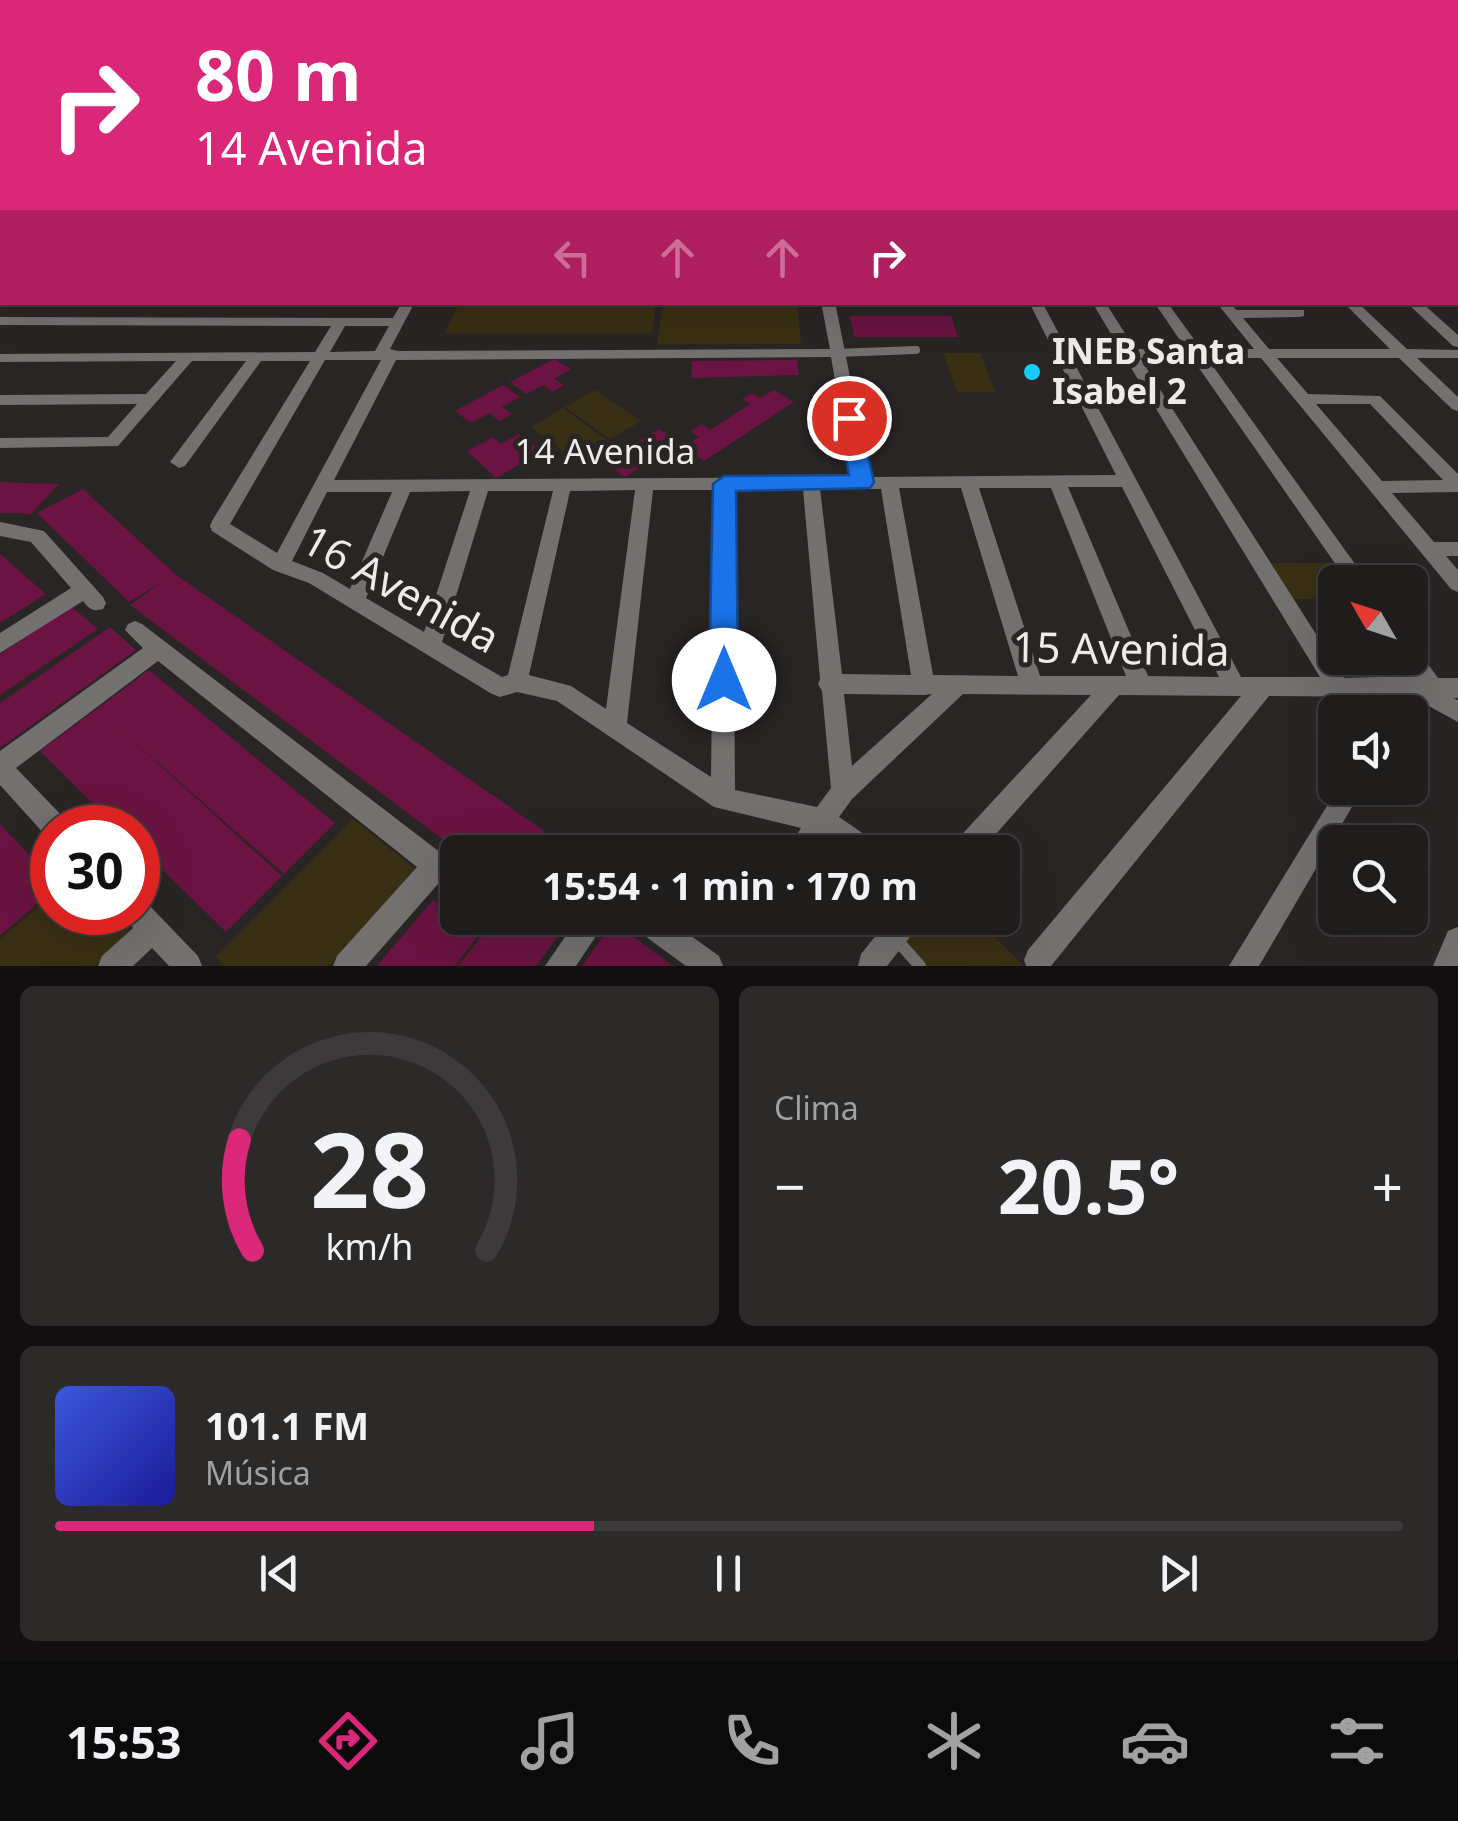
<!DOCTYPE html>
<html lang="es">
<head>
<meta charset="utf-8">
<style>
	:root { --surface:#1f1c1c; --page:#2c2929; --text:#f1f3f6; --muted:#a1a1a3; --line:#3c3a3b; --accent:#db2777 }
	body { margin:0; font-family:"Noto Sans",sans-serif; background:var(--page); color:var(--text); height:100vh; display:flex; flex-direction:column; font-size:38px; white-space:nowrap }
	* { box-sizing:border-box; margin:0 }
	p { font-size:32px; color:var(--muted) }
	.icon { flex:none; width:55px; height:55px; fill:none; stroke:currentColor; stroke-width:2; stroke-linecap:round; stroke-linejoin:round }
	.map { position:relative; height:966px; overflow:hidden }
	.side { display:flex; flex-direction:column; gap:20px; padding:20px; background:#110f0f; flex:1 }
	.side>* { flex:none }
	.guide { position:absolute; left:0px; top:0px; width:1460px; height:305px; box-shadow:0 10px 40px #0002,0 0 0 2px var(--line); background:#db2777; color:#fff; overflow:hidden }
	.needle { width:65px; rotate:309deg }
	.controls { position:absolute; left:1318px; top:565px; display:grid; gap:20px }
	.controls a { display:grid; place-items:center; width:110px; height:110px; border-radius:15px; background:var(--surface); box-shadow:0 10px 40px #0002,0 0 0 2px var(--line); font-size:50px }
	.speed { position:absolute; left:30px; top:805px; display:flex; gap:20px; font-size:50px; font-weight:700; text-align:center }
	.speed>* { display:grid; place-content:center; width:130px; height:130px; border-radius:50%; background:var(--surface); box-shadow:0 10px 40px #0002,0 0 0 2px var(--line); line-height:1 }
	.speed .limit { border:15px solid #d22; background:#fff; color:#111 }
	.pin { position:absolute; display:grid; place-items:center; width:85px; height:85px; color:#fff; margin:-42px; border:5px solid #fff; border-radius:50%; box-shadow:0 2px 10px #0007 }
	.me { position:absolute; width:110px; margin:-55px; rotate:0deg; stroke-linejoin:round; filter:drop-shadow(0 0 8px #0008) }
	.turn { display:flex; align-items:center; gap:35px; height:210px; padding:0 30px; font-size:45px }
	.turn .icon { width:130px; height:130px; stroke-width:2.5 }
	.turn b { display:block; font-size:70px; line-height:85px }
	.lanes { display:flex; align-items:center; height:95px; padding:0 30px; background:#0003; justify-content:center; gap:50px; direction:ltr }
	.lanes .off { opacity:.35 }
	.big { font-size:75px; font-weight:700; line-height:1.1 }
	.side .card { flex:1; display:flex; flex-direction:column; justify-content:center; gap:15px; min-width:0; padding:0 35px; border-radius:15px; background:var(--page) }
	.side .dial { align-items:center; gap:0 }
	.dial svg { height:260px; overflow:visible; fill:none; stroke:var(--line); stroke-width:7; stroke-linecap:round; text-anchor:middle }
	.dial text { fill:var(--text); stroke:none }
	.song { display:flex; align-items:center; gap:30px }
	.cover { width:120px; height:120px; border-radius:15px; background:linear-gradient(135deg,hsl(230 70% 55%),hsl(240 70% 35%)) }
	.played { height:10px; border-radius:5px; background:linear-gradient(90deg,var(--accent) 40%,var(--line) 40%) }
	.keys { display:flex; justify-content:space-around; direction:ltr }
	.heat { display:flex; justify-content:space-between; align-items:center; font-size:55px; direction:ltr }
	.side .tiles { flex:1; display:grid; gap:20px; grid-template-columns:1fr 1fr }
	.card:last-child { grid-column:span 2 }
	.trip { position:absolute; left:440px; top:835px; width:580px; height:100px; border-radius:15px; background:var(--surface); box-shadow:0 10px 40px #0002,0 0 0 2px var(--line); font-weight:700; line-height:100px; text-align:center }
	.tab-bar { display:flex; height:160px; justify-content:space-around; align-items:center; background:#0c0b0b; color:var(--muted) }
	.tab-bar .icon { width:70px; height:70px }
	.tab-bar .selected { color:var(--accent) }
	.tab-bar b { font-size:45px; color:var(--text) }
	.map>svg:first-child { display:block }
	.green { fill:#392f14 }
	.building { fill:#6b1342 }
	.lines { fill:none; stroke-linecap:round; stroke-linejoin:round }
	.lane-far1 { stroke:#737170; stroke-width:8 }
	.lane { stroke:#737170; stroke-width:12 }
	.street { fill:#737170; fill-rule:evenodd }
	.route { fill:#1a73e8; stroke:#114b97; stroke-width:2.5 }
	.poi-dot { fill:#16cafb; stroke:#292525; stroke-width:4 }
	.labels { text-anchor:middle; stroke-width:10; stroke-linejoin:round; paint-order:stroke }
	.poi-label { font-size:35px; font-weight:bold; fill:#eeebea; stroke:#292525; text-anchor:start }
	.street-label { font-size:35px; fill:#eeebea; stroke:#292525 }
	.near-street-label { font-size:42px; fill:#eeebea; stroke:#292525 }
</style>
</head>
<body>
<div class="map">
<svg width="1458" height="966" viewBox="0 0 1458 966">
	<rect width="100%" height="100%" fill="#292525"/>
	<path class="green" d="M 459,303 L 459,302 L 656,303 L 652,333 L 445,333 Z
		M 663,303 L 797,303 L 801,344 L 657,344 Z
		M 943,353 L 980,353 L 995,392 L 957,392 Z
		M 595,390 L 641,421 L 610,439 L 565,407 Z
		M 563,408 L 608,441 L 576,461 L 531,427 Z
		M 1269,563 L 1345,563 L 1359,582 L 1335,582 L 1335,599 L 1292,599 Z
		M 353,819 L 415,869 L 329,966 L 224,966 L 216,957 Z
		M 52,895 L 52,912 L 115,913 L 132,932 L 95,966 L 0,966 L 0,939 Z
		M 926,918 L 975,918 L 1024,966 L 925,966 L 903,943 Z"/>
	<path class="building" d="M 850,316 L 951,316 L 958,337 L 854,337 Z
		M 554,359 L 571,369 L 554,379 L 564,385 L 553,392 L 543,385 L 526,394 L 510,382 Z
		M 797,360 L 799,375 L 691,378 L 692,361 Z
		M 503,385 L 520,397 L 502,407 L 512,414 L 499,421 L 490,413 L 471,423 L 455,411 Z
		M 774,390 L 794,402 L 704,461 L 683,447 L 699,437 L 691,431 L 702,424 L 710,430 L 750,404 L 742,399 L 752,393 L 760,398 Z
		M 659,429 L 679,443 L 625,477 L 604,462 Z
		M 519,434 L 541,452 L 496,478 L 467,451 L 493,437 L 501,444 Z
		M 0,482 L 27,483 L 59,484 L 31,514 L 14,513 L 0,513 Z
		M 83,489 L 175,574 L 554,838 L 543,852 L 460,852 L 425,826 L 130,605 L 165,580 L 129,602 L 37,513 Z
		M 0,554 L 46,594 L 0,623 Z
		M 72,607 L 98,629 L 0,695 L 0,654 Z
		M 110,627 L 136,650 L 0,748 L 0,703 Z
		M 149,670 L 335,823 L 284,874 L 122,731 L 282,876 L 226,932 L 138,846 L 138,828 L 118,828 L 40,751 Z
		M 0,824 L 52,880 L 52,891 L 0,936 Z
		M 433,900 L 477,937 L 455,966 L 377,966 Z
		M 496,918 L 571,918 L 536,966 L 458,966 Z
		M 614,921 L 634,937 L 673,966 L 582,966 Z"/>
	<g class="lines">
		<path class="lane-far1" d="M 836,353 L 916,350"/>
		<path class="lane" d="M 895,938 L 920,966"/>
		<path class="street" d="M 0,140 L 2,140 L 2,144 L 0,145 Z
			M 0,159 L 2,159 L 2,165 L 0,165 Z
			M 0,181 L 2,181 L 2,187 L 0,187 Z
			M 0,204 L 2,204 L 2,210 L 0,210 Z
			M 0,227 L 2,228 L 2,234 L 0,235 Z
			M 0,253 L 2,253 L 2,261 L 0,261 Z
			M 2,272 L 2,281 L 0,282 L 0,273 Z
			M 402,302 L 415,302 L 390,349 L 398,351 L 830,349 L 821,302 L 835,302 L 870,477 L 1116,475 L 1029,302 L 1042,302 L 1067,349 L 1120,349 L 1092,302 L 1105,302 L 1135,349 L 1186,349 L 1154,302 L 1167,302 L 1201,349 L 1254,349 L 1216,302 L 1230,302 L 1236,310 L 1304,310 L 1304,316 L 1299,317 L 1243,318 L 1269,349 L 1390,349 L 1343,302 L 1357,302 L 1407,349 L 1458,350 L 1458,358 L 1417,358 L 1458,397 L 1458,411 L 1452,409 L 1399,358 L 1277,358 L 1308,394 L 1380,396 L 1458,474 L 1458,492 L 1392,493 L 1434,542 L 1458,542 L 1458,556 L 1446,556 L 1458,570 L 1458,592 L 1451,589 L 1261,358 L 1207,358 L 1368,582 L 1348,582 L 1192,358 L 1140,358 L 1344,678 L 1412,676 L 1400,658 L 1410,658 L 1410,647 L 1418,650 L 1438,678 L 1458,678 L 1458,698 L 1453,698 L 1458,700 L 1458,722 L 1416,699 L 1408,712 L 1385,712 L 1393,697 L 1269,696 L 1051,966 L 1026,966 L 1024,960 L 1028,950 L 1241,696 L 1119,695 L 980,852 L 950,852 L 954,843 L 1091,695 L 963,694 L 852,799 L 839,817 L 877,843 L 881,852 L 846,852 L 825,837 L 814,852 L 786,852 L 801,828 L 714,807 L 557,701 L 517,692 L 500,697 L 492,694 L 309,583 L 273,570 L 212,531 L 210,526 L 212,521 L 310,361 L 261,361 L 185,466 L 179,468 L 170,462 L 246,361 L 192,361 L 118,446 L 0,448 L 0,438 L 108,437 L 137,404 L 0,405 L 0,395 L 146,394 L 176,361 L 0,362 L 0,354 L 315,352 L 331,326 L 0,325 L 0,317 L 393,318 ZM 345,326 L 389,326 L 375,351 L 330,352 ZM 831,357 L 852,477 L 334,480 L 396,360 ZM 1071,357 L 1125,358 L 1320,677 L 1241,677 ZM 325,360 L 381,360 L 277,553 L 230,524 ZM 1316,404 L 1370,404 L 1443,480 L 1382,481 ZM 1068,487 L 1122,487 L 1219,677 L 1148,676 ZM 899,488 L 961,488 L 1018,676 L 933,675 ZM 979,488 L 1051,488 L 1126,676 L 1040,676 ZM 803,489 L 820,679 L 818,684 L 822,691 L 831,788 L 817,807 L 735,790 L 733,490 ZM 820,489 L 881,489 L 911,675 L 842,674 ZM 635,490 L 606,709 L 571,686 L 529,675 L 570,491 ZM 653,490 L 715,490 L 711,777 L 627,723 ZM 470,491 L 424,632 L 366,598 L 410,492 ZM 488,491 L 553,491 L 508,675 L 502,677 L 442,642 ZM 327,492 L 392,492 L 350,589 L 323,573 L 292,561 ZM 844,694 L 924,695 L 932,694 L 852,766 Z
			M 1406,302 L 1421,302 L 1458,335 L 1458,347 L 1453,346 Z
			M 0,522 L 44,531 L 103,597 L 106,603 L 103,609 C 93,612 89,609 83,601 L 0,653 L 0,633 L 71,588 L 31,542 L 0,536 Z
			M 135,621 L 142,624 L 458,866 L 458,896 L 438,884 L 366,966 L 333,966 L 337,956 L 417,867 L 158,661 L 16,768 L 65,819 L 68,828 L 52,828 L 52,839 L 47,837 L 0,785 L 0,751 L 143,648 L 125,630 L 128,624 Z
			M 1338,788 L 1363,788 L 1259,966 L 1229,966 Z
			M 138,899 L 146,902 L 198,956 L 202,966 L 169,966 L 152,948 L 133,966 L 98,966 L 102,956 L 133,928 L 123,912 L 138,912 Z
			M 578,918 L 608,918 L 576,966 L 545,966 Z
			M 630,918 L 666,918 L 719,956 L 723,966 L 686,966 L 634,928 Z
			M 890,918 L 921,918 L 917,928 L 887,966 L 858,966 L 861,954 Z
			M 1458,927 L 1458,966 L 1433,966 L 1448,931 Z"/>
	</g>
	<linearGradient id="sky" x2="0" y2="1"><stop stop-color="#171414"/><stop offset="0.51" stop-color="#434651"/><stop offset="1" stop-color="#434651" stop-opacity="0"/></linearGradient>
	<rect width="1458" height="275" fill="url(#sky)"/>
	<path class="route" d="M 849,411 L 859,418 L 874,482 L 870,488 L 736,491 L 738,680 L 734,689 L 724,693 L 713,689 L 709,680 L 713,484 L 724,476 L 849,475 L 839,418 Z"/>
	<circle class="poi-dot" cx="1032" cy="372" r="10"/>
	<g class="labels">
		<g class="poi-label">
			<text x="1052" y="364">INEB Santa<tspan x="1052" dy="40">Isabel 2</tspan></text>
		</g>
		<g class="street-label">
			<text x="605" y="464">14 Avenida</text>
		</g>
		<g class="near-street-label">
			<text transform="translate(401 589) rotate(29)" y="15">16 Avenida</text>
			<text transform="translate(1121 649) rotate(1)" y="15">15 Avenida</text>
		</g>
	</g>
</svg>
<div class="controls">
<a><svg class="needle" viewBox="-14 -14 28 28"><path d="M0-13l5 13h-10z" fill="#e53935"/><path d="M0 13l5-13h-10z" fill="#a1a1a3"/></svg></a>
<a><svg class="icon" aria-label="sound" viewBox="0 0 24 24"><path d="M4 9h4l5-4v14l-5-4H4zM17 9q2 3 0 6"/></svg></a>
<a><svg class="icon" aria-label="search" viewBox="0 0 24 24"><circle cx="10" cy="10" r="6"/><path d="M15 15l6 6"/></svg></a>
</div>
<div class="speed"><div class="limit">30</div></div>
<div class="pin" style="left:849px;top:418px;background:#d93025"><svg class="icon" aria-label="arrive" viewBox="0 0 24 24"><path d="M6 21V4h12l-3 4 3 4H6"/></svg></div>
<svg class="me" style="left:724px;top:680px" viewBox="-20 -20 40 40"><circle r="19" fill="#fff"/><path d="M0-13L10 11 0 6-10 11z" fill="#1a73e8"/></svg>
<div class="trip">15:54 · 1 min · 170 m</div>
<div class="guide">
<div class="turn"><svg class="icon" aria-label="right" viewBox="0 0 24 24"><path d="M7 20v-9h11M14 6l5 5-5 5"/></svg><div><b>80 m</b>14 Avenida</div></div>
<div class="lanes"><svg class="icon off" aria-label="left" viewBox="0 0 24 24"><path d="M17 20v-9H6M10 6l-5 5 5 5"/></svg><svg class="icon off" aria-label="ahead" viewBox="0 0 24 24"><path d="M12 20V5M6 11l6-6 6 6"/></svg><svg class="icon off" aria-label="ahead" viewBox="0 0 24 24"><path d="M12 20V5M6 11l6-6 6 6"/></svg><svg class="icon" aria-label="right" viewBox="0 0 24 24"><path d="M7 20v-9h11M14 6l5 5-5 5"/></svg></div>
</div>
</div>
<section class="side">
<div class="tiles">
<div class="card dial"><svg viewBox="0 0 100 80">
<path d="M14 69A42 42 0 1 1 86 69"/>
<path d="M14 69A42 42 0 0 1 10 35" stroke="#db2777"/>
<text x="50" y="56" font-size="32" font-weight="700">28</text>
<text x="50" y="72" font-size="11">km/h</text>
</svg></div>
<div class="card"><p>Clima</p>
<div class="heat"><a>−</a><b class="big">20.5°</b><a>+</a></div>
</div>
<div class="card">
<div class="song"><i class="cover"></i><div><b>101.1 FM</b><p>Música</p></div></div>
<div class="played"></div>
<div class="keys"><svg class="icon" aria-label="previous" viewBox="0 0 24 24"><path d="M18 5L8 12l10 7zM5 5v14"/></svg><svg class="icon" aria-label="pause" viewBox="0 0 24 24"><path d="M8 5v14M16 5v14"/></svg><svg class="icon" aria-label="next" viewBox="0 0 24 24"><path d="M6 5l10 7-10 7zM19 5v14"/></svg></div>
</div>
</div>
</section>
<nav class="tab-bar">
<b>15:53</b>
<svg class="icon selected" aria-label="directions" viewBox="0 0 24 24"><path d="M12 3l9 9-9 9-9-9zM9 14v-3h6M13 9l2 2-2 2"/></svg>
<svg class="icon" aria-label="music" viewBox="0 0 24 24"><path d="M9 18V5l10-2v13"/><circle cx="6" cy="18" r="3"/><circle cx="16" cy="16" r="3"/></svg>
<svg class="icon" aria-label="phone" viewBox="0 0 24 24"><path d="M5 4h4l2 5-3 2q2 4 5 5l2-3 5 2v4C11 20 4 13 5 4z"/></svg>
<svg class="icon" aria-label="climate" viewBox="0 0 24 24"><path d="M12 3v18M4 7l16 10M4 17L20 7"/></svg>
<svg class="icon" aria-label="car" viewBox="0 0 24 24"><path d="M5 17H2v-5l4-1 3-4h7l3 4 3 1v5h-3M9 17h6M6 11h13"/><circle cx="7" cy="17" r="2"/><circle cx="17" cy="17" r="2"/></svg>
<svg class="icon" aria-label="filters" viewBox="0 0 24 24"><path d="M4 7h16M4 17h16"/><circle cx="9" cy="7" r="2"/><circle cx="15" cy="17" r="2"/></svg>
</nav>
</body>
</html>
